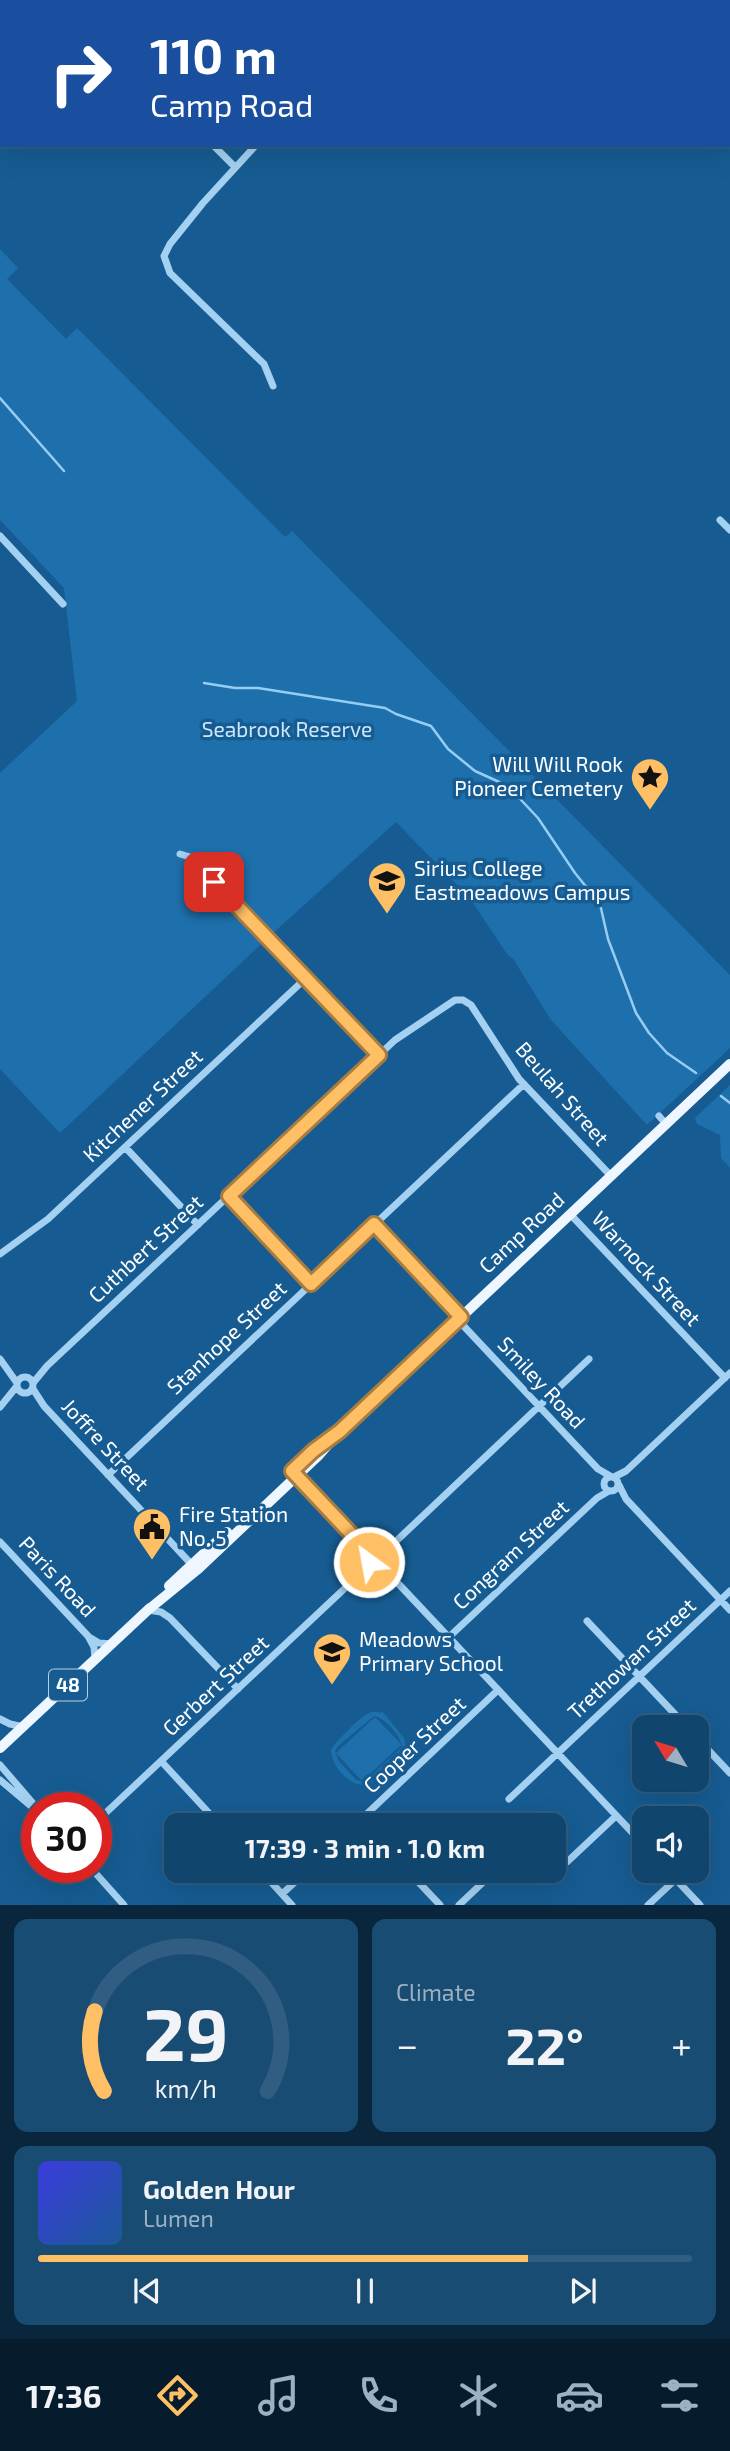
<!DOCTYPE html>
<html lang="en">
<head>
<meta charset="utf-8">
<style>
	:root { --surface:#10456e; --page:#194c73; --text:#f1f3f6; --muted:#9cb1c2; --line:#305d81; --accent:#ffbf64 }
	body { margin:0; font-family:"Exo 2",sans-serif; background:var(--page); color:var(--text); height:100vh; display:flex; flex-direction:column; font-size:26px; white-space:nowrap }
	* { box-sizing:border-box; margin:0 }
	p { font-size:23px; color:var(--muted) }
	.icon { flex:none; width:38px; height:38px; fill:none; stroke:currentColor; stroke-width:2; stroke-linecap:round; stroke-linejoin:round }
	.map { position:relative; height:1905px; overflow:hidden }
	.details { display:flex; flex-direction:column; gap:14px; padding:14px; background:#09263c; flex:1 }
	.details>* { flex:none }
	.guide { position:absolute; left:0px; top:0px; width:732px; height:147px; box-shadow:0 7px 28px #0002,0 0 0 2px var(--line); background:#1a4fa0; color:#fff; overflow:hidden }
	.needle { width:46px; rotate:308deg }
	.fabs { position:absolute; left:632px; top:1715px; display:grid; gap:14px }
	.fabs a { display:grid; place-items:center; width:77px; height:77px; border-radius:14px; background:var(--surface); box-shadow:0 7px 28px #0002,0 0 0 2px var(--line); font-size:35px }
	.speed { position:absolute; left:21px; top:1792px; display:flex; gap:14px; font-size:35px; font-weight:700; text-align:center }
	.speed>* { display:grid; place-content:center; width:91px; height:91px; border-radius:50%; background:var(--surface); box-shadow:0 7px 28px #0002,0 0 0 2px var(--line); line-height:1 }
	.speed .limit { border:10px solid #d22; background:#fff; color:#111 }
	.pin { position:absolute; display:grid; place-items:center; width:60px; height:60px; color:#fff; margin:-30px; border-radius:14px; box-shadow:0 4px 10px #0006 }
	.me { position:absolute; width:77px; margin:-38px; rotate:328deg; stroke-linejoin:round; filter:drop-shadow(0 0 5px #0008) }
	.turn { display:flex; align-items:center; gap:24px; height:147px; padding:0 35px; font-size:32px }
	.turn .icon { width:91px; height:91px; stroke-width:2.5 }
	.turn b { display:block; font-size:49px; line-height:60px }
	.big { font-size:52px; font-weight:700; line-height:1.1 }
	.details .card { flex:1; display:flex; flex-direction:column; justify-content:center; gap:10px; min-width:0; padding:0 24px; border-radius:14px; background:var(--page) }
	.details .dial { align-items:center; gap:0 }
	.dial svg { height:182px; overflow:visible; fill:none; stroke:var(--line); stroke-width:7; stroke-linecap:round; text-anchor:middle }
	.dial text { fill:var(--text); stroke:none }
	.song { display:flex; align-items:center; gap:21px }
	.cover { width:84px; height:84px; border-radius:10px; background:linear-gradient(135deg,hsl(240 70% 55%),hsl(210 70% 35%)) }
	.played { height:7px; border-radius:4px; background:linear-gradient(90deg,var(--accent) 75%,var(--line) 75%) }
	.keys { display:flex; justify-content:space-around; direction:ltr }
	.heat { display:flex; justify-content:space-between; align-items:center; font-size:38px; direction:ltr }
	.details .tiles { flex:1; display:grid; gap:14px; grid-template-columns:1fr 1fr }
	.card:last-child { grid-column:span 2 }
	.trip { position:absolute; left:164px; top:1813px; width:402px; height:70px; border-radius:14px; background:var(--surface); box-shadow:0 7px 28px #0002,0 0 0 2px var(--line); font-weight:700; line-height:70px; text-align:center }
	.dock { display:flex; height:112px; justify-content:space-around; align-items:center; background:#061c2c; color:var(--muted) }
	.dock .icon { width:49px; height:49px }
	.dock .selected { color:var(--accent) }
	.dock b { font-size:32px; color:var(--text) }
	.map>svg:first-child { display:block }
	.green { fill:#1e70ac; fill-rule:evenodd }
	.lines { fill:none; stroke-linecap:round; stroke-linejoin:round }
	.stream { stroke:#97cdf3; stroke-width:2.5 }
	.minor { stroke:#a4d0f1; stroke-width:7 }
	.major { stroke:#eef7ff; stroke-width:10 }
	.route-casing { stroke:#a67c41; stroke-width:18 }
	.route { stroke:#ffbf64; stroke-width:12 }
	.labels { text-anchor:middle; stroke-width:7; stroke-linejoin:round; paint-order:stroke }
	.shield { fill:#165c92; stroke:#b9cede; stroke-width:2 }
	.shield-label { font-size:19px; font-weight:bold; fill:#fff }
	.park-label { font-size:21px; fill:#cbe7fc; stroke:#165c92 }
	.poi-label { font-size:21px; fill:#fff; stroke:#165c92; text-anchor:start }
	.street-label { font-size:21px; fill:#fff; stroke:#165c92 }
</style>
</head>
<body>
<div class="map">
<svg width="730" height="1905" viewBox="0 0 730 1905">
	<rect width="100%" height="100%" fill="#165c92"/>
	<path class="green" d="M 0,249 L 18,268 L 7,279 L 66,339 L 77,328 L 285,537 L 292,531 L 730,975 L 730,1048 L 647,1125 L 551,1020 L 514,960 L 507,954 L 469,897 L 396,822 L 273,933 L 60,1133 L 0,1069 L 0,773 L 77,701 L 64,588 L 0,520 Z
		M 730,1085 L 730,1168 L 721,1158 L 720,1135 L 697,1124 L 695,1118 Z
		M 382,1711 L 404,1738 L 406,1749 L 371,1783 C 354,1792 331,1767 331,1750 C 336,1741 360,1717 369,1713 C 374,1711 376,1712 381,1713 ZM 374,1716 C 385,1718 399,1734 402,1745 L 375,1717 L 336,1753 L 362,1781 L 401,1745 L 402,1747 L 364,1782 L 356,1780 L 338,1760 L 335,1751 L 338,1746 Z"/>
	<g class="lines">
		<path class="stream" d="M 0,398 L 64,471
			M 204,683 L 235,688 L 258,688 L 385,708 L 396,714 L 431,726 L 448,749 L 475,771 L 508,786 L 538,818 L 575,873 L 600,904 L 608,939 L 636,1013 L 649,1033 L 667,1053 L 696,1073
			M 721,1096 L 730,1103"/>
		<path class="minor" d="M 73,0 L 75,2
			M 304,0 L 306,2
			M 415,2 L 418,0
			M 213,145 L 235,167
			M 256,145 L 203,203 L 170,244 L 164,256 L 170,273 L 264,364 L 273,386
			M 720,520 L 730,530
			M 0,536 L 63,604
			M 180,854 L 190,857 L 379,1055
			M 659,1116 L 666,1124
			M 125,1147 L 198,1225
			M 229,1196 L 311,1284
			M 570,1214 L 725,1378
			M 374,1225 L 461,1317
			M 0,1254 L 48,1219 L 306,978
			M 458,1320 L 598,1469 L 612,1477
			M 0,1359 L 17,1383
			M17 1385a8 8 0 1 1 16 0a8 8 0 1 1-16 0Z
			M 33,1383 L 47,1366 L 395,1040 L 455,1000 L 463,1000 L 471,1005 L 519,1079 L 611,1176
			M 33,1389 L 44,1406 L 194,1567
			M 0,1407 L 17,1386
			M 292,1471 L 357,1540 L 375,1553
			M 108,1475 L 524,1084
			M604 1484a7 7 0 1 1 14 0a7 7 0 1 1-14 0Z
			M 614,1477 L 626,1471 L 730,1373
			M 619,1485 L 626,1499 L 730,1610
			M 0,1542 L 88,1636 L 94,1647 L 95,1659
			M 383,1559 L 392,1545 L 589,1359
			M 375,1567 L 393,1578 L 644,1845
			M 148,1610 L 161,1612 L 170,1618 L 238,1689
			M 587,1621 L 687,1727
			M 89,1637 L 99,1643 L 112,1644
			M 449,1637 L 597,1498 L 609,1491
			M 0,1719 L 10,1724 L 24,1727
			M 696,1737 L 730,1773
			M 161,1761 L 220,1825
			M 0,1765 L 37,1808
			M 0,1780 L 31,1806
			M 509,1799 L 730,1591
			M 96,1822 L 359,1575 L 369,1561
			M 355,1825 L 498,1690
			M 567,1862 L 616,1816
			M 90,1867 L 124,1905
			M 261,1871 L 292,1905
			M 408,1871 L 440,1905
			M 668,1871 L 700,1905
			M 282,1894 L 307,1871
			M 459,1905 L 495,1871
			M 648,1905 L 676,1879"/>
		<path class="major" d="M 169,1586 L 227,1532
			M 148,1610 L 197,1570 L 319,1455 L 340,1431 L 730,1064
			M 0,1748 L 150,1608"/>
	</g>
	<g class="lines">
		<g class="route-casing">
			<path id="route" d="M 214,882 L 379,1055 L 229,1196 L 311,1284 L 374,1224 L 461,1317 L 340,1431 L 313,1451 L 292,1471 L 357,1540 L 369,1562"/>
		</g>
		<use href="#route" class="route"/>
	</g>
	<defs>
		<g id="sight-pin" transform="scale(2.0125)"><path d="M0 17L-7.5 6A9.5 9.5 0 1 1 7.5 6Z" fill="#ffbf64" stroke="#165c92"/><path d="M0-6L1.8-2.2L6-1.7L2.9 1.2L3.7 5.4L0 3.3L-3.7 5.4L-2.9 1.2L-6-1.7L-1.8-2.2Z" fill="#111"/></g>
		<g id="school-pin" transform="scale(2.0125)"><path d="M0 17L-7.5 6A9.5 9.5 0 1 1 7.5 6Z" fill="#ffbf64" stroke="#165c92"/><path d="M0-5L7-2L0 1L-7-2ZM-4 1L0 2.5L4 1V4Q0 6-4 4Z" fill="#111"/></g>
		<g id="civic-pin" transform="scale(2.0125)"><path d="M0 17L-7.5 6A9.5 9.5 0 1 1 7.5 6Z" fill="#ffbf64" stroke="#165c92"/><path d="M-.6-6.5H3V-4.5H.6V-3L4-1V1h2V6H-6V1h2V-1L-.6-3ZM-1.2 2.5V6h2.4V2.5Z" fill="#111"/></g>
	</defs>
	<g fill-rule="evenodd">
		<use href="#sight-pin" x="650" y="777"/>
		<use href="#school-pin" x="387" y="881"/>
		<use href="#civic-pin" x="152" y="1527"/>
		<use href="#school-pin" x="332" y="1652"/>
	</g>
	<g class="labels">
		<rect class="shield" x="49" y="1669.5" width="38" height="31" rx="5"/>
		<g class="shield-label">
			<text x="68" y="1692">48</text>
		</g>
		<g class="park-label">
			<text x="287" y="737">Seabrook Reserve</text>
		</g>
		<g class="poi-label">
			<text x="623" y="772" text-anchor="end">Will Will Rook<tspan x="623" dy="24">Pioneer Cemetery</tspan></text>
			<text x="414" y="876">Sirius College<tspan x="414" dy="24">Eastmeadows Campus</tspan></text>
			<text x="179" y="1522">Fire Station<tspan x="179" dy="24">No. 5</tspan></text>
			<text x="359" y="1647">Meadows<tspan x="359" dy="24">Primary School</tspan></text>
		</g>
		<g class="street-label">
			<text transform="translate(562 1094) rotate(49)" y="7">Beulah Street</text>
			<text transform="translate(143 1106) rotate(-43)" y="7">Kitchener Street</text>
			<text transform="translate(522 1233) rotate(-43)" y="7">Camp Road</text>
			<text transform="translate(146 1249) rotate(-43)" y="7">Cuthbert Street</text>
			<text transform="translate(646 1269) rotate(47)" y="7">Warnock Street</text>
			<text transform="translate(227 1338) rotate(-43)" y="7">Stanhope Street</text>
			<text transform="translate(541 1383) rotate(47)" y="7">Smiley Road</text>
			<text transform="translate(105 1445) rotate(47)" y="7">Joffre Street</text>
			<text transform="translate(511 1555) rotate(-43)" y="7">Congram Street</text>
			<text transform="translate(57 1577) rotate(47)" y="7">Paris Road</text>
			<text transform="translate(632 1659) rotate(-43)" y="7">Trethowan Street</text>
			<text transform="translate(216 1686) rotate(-43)" y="7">Gerbert Street</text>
			<text transform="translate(415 1745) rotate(-43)" y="7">Cooper Street</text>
		</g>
	</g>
</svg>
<div class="fabs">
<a><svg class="needle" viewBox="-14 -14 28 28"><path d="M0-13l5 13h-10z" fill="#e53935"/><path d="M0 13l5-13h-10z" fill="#9cb1c2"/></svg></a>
<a><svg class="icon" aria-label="sound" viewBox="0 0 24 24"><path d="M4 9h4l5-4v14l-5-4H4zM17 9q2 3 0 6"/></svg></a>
</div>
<div class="speed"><div class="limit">30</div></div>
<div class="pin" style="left:214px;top:882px;background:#d93025"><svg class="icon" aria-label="arrive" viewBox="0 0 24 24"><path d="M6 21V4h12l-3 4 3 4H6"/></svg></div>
<svg class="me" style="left:369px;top:1562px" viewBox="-20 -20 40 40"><circle r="17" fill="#ffbf64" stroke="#fff" stroke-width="3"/><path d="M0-11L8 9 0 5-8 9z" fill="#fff"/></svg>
<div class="trip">17:39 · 3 min · 1.0 km</div>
<div class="guide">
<div class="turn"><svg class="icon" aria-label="right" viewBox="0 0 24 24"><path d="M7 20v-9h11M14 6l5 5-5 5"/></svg><div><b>110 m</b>Camp Road</div></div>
</div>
</div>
<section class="details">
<div class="tiles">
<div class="card dial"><svg viewBox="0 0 100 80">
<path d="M14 69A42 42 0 1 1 86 69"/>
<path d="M14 69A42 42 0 0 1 10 34" stroke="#ffbf64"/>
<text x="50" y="56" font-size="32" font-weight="700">29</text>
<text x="50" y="72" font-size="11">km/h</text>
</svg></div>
<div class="card"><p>Climate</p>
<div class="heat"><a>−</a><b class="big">22°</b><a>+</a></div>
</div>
<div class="card">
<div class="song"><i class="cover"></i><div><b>Golden Hour</b><p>Lumen</p></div></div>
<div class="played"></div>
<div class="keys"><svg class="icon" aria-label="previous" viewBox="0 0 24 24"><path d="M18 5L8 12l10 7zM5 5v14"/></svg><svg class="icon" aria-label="pause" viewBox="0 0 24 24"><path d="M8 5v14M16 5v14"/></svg><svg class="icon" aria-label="next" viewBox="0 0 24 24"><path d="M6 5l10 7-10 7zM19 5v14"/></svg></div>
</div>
</div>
</section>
<nav class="dock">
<b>17:36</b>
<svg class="icon selected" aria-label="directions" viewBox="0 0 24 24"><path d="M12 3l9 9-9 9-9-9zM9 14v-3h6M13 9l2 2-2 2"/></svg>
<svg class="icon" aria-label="music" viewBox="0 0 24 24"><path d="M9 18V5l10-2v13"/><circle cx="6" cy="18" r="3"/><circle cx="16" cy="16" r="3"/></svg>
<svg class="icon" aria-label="phone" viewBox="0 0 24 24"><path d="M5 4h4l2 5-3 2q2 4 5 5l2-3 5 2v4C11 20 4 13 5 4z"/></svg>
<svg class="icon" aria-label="climate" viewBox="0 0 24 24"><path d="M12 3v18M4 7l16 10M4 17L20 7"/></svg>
<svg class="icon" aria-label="car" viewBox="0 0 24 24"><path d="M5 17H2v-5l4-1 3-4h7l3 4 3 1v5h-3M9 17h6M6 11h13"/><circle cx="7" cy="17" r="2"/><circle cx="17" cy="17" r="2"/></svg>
<svg class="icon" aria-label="filters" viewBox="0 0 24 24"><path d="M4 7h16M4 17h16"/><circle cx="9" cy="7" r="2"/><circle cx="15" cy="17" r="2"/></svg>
</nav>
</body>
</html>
